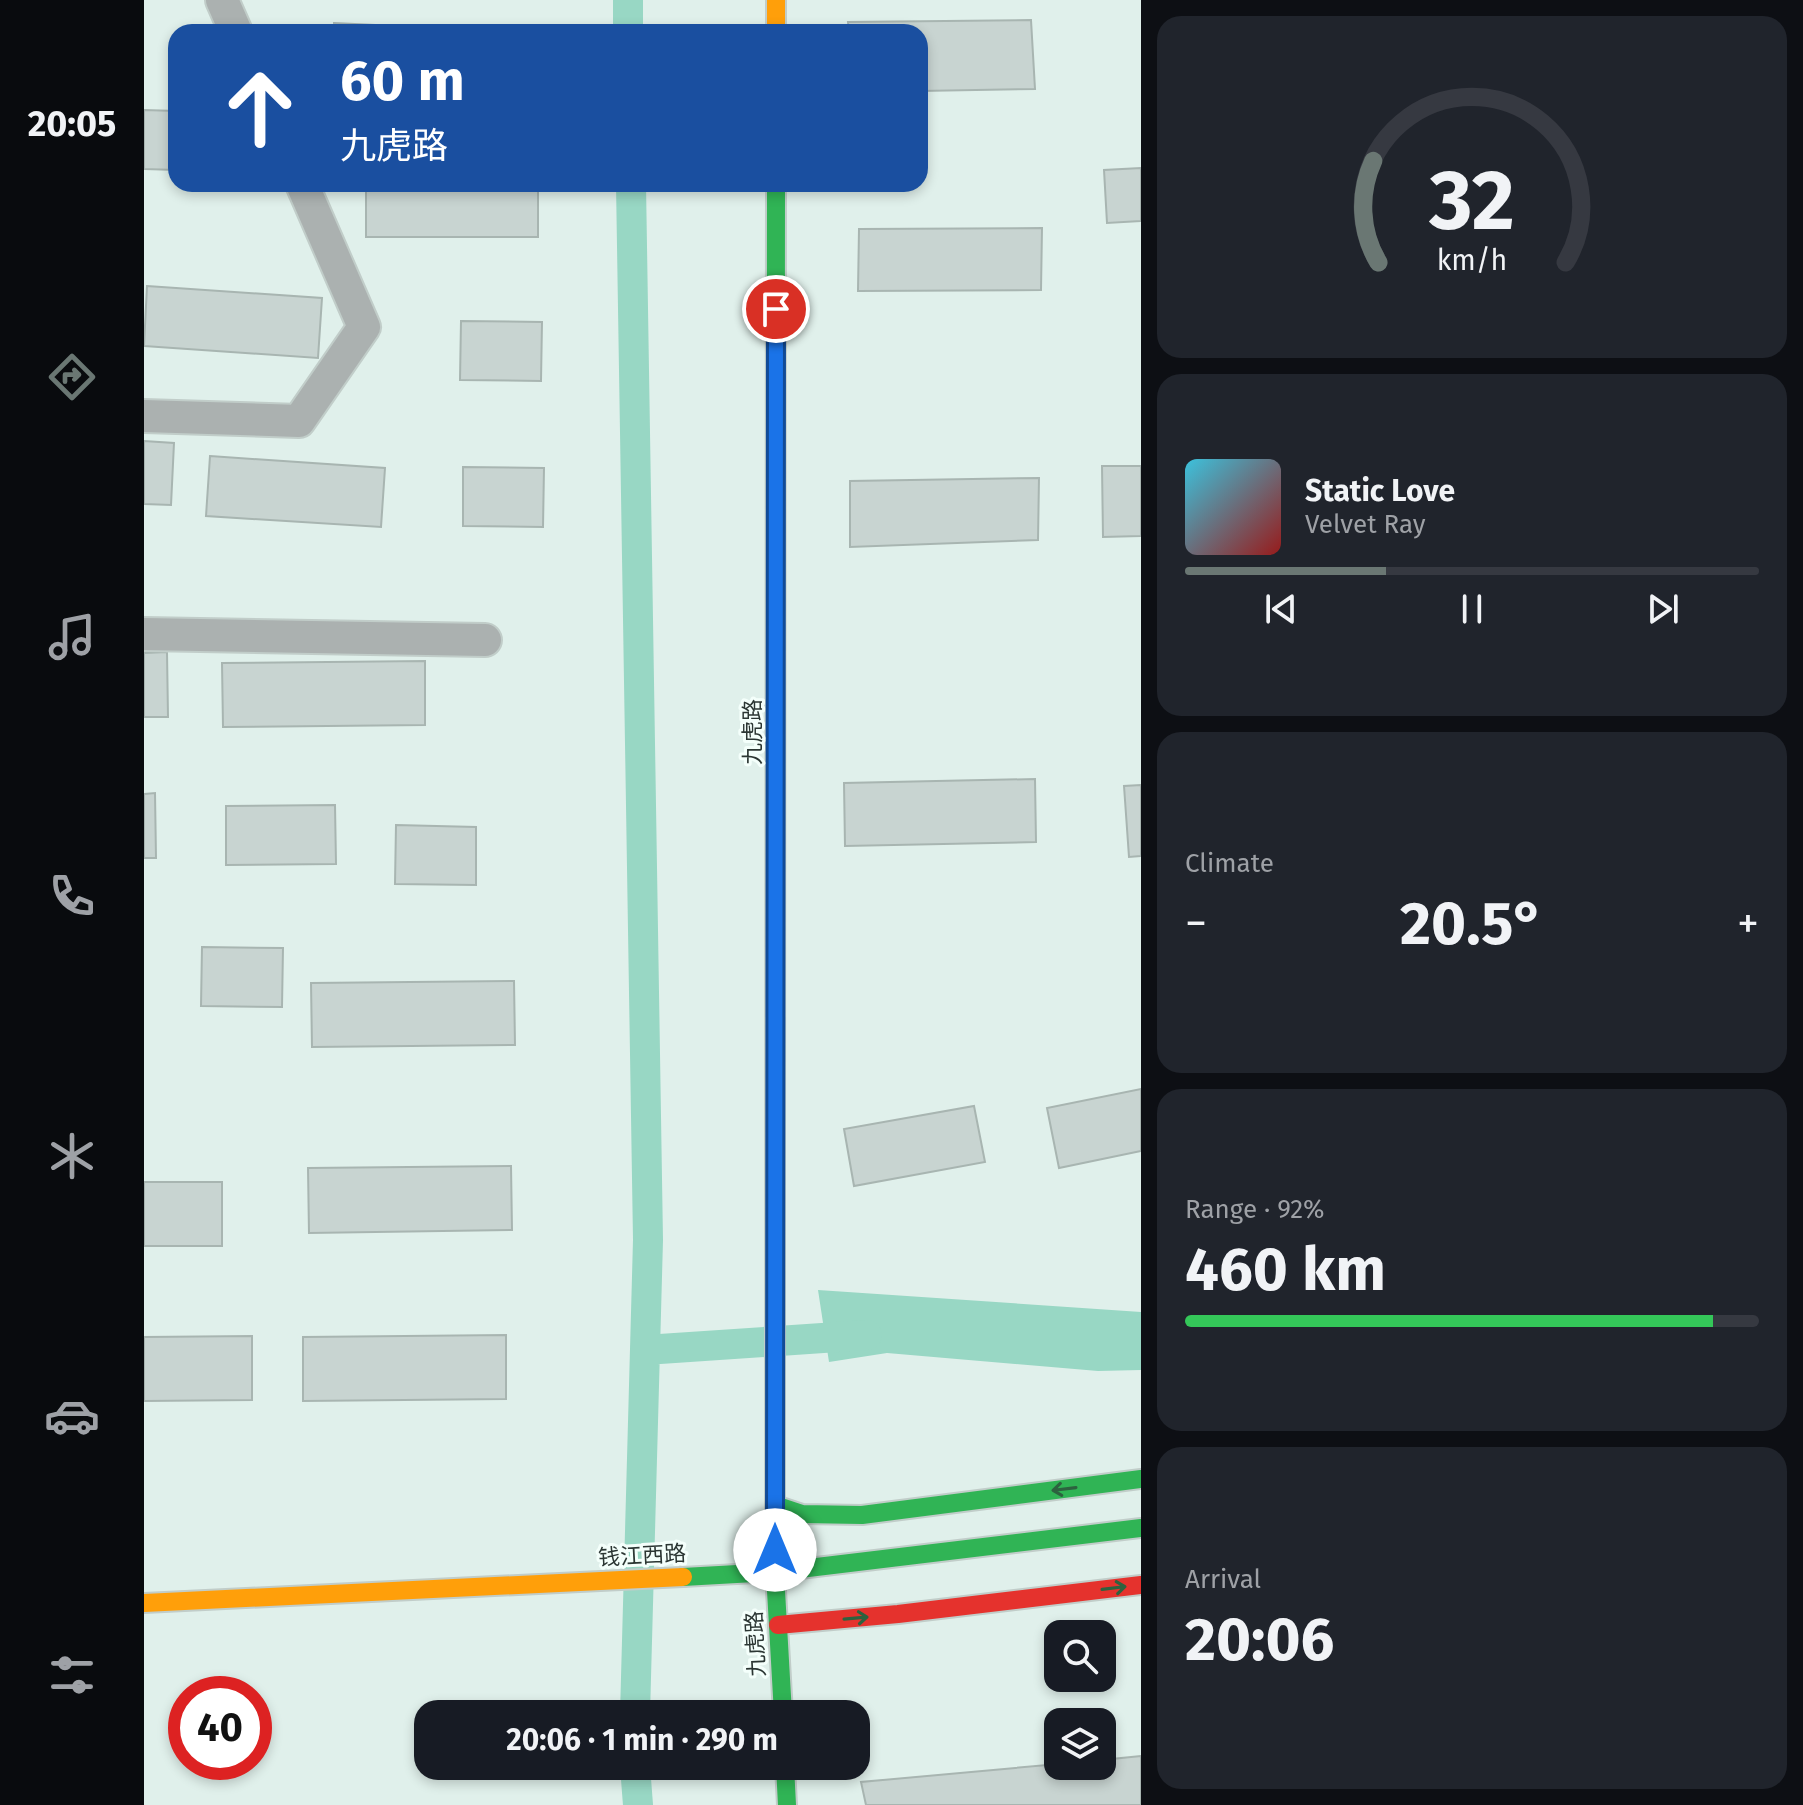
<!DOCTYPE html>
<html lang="en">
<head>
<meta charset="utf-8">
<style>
	:root { --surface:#171b24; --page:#20242c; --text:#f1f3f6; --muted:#9ea1a6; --line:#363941; --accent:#6a7773 }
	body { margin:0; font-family:"Fira Sans","Noto Sans SC",sans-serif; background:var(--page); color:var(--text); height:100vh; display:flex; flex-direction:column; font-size:30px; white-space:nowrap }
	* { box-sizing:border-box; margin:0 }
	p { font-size:26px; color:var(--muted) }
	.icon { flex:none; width:44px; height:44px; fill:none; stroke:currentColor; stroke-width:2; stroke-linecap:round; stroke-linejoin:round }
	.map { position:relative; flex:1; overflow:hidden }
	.details { display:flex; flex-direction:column; gap:16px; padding:16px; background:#0d0f14; width:662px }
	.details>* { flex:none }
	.top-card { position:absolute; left:24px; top:24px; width:760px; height:168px; border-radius:24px; box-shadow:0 4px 12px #0003; background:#1a4fa0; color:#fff; overflow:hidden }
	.controls { position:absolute; left:900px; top:1620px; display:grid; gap:16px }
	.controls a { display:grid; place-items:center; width:72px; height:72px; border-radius:16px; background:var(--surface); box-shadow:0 4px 12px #0003; font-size:40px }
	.speed { position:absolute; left:24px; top:1676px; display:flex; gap:16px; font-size:40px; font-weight:700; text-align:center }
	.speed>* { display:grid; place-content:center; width:104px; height:104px; border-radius:50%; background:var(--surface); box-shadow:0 4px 12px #0003; line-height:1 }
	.speed .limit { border:12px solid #d22; background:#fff; color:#111 }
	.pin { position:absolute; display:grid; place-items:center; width:68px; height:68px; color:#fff; margin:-34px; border:4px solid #fff; border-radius:50%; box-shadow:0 2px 8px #0007 }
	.me { position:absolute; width:88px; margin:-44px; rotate:0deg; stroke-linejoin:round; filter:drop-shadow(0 0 6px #0008) }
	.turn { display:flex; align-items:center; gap:28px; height:168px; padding:0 40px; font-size:36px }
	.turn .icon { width:104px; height:104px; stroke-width:2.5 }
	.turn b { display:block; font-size:56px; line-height:68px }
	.big { font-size:60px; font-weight:700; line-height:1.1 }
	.details .widget { flex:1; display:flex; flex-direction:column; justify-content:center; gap:12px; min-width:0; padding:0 28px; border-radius:24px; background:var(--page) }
	.details .dial { align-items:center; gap:0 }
	.dial svg { height:208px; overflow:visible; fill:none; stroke:var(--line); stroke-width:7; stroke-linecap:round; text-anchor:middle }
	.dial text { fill:var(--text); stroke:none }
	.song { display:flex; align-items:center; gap:24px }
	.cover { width:96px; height:96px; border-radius:12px; background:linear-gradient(135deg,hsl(190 70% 55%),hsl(0 70% 35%)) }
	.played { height:8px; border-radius:4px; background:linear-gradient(90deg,var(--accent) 35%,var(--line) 35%) }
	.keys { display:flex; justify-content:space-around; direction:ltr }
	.heat { display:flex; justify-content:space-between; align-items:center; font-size:44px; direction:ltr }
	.charge { height:12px; border-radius:6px; background:linear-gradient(90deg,#34c759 92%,var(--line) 0) }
	.trip { position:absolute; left:270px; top:1700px; width:456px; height:80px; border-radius:24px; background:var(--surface); box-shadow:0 4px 12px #0003; font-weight:700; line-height:80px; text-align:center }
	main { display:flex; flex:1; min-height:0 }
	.menu { display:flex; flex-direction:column; width:144px; justify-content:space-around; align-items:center; background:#090b0e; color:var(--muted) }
	.menu .icon { width:56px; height:56px }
	.menu .on { color:var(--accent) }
	.menu b { font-size:36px; color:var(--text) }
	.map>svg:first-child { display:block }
	.water { fill:#98d7c4 }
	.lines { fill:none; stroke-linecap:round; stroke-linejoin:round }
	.canal { stroke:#98d7c4; stroke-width:30 }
	.building { fill:#c8d4d1; stroke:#a8b5b1; stroke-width:2 }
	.street-casing { stroke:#c1cdc9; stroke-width:36 }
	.fast-casing { stroke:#c1cdc9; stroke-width:22 }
	.slow-casing { stroke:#c1cdc9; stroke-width:22 }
	.jam-casing { stroke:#c1cdc9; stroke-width:22 }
	.street { stroke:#abb1b0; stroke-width:32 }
	.fast { stroke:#30b455; stroke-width:18 }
	.slow { stroke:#ff9f0a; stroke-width:18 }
	.jam { stroke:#e5322d; stroke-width:18 }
	.oneway { stroke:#2d623f }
	.route-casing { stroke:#114b97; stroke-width:20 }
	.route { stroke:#1a73e8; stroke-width:14 }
	.labels { text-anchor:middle; stroke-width:6; stroke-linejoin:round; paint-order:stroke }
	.street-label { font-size:22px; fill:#2b3633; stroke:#f4fffb }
</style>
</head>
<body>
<main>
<nav class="menu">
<b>20:05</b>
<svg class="icon on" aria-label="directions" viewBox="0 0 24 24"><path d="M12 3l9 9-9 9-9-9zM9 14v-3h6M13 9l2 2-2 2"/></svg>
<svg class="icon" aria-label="music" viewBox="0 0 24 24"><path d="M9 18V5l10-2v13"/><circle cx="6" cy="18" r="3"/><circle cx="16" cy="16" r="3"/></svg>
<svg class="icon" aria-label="phone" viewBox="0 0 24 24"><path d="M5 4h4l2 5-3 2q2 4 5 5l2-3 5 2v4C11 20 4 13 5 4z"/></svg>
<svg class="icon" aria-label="climate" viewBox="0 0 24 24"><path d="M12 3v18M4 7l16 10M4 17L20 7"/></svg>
<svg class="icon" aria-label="car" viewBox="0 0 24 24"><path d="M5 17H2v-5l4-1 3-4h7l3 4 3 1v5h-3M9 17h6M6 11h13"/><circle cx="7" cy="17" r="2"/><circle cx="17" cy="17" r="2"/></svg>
<svg class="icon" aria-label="filters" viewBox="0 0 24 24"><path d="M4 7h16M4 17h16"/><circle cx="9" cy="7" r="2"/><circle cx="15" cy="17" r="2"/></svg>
</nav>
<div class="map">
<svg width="997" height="1805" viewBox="0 0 997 1805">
	<rect width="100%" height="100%" fill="#e0f0eb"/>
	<path class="water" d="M 674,1290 L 997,1312 L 997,1370 L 954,1371 L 743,1353 L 685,1362 Z"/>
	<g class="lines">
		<path class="canal" d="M 484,0 L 484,32
			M 487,184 L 504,1240 L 491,1714
			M 501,1350 L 723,1335
			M 491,1766 L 494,1805"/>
	</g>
	<path class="building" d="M 887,20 L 891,89 L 776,91 L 776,32 L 705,32 L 704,22 Z
		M 190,23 L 374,32 L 190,32 Z
		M 0,110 L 32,111 L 32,170 L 0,169 Z
		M 997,168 L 997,221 L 963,223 L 960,170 Z
		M 222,184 L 394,184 L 394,237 L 222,237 Z
		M 898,228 L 897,290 L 714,291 L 715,229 Z
		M 3,286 L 178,298 L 174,358 L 0,346 Z
		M 317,321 L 398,322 L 397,381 L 316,380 Z
		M 0,441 L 30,443 L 27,505 L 0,504 Z
		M 66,456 L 241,468 L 237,527 L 62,516 Z
		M 958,466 L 997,466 L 997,536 L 959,537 Z
		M 319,467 L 400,468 L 399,527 L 319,526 Z
		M 895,478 L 894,540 L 706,547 L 706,481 Z
		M 23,652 L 24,717 L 0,717 L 0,653 Z
		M 281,661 L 281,725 L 79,727 L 78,663 Z
		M 891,779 L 892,842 L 701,846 L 700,783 Z
		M 997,785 L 997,856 L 985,857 L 980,786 Z
		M 11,793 L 12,858 L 0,858 L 0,794 Z
		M 191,805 L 192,864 L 82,865 L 82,806 Z
		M 252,825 L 332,827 L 332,885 L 251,884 Z
		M 58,947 L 139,948 L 138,1007 L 57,1006 Z
		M 370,981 L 371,1045 L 168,1047 L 167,983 Z
		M 997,1089 L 997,1151 L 915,1168 L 903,1108 Z
		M 830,1106 L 841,1162 L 710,1186 L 700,1129 Z
		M 367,1166 L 368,1230 L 165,1233 L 164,1168 Z
		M 0,1182 L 78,1182 L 78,1246 L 0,1246 Z
		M 362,1335 L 362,1399 L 159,1401 L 159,1337 Z
		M 108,1336 L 108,1400 L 0,1401 L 0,1337 Z
		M 997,1756 L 997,1805 L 722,1805 L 717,1782 L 914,1764 L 914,1766 L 958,1766 L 958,1760 Z"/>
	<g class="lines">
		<g class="street-casing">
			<path id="street" d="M 78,0 L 92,32
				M 0,416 L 155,421 L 220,327 L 158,184
				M 0,634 L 341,640"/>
		</g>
		<g class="fast-casing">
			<path id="fast" d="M 631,1137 L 632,184
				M 631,1505 L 658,1514 L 718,1515 L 997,1479
				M 631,1573 L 639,1714
				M 539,1577 L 631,1572 L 997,1528
				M 641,1766 L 643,1805"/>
		</g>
		<g class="slow-casing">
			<path id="slow" d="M 632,0 L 632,32
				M 631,1573 L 631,1137
				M 0,1603 L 539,1577"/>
		</g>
		<g class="jam-casing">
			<path id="jam" d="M 634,1625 L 754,1614 L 997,1585"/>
		</g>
		<use href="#street" class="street"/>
		<use href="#fast" class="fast"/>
		<use href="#slow" class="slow"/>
		<use href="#jam" class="jam"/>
	</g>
	<defs><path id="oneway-shaft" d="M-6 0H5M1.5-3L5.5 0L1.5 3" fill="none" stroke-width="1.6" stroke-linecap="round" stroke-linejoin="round" transform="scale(2)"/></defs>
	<g class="oneway">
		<use href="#oneway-shaft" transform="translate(920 1489) rotate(173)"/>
		<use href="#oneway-shaft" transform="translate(970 1588) rotate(-7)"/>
		<use href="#oneway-shaft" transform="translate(712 1618) rotate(-5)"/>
	</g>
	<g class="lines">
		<g class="route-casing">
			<path id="route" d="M 631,1550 L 632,309"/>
		</g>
		<use href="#route" class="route"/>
	</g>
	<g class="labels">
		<g class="street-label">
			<text transform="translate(608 732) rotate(-90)" y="8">九虎路</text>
			<text transform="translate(498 1555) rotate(-3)" y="8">钱江西路</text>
			<text transform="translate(611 1644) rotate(-93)" y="8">九虎路</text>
		</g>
	</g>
</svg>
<div class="controls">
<a><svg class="icon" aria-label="search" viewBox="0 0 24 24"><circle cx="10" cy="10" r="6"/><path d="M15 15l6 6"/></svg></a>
<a><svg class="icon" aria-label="layers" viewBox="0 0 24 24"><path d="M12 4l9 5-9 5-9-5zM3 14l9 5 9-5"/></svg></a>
</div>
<div class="speed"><div class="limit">40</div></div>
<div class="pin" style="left:632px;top:309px;background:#d93025"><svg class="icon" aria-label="arrive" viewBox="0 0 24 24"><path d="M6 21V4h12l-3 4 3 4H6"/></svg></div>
<svg class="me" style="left:631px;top:1550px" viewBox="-20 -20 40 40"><circle r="19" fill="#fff"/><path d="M0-13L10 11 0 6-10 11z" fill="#1a73e8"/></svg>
<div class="trip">20:06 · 1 min · 290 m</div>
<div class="top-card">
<div class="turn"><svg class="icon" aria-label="ahead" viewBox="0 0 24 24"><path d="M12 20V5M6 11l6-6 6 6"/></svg><div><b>60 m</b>九虎路</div></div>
</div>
</div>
<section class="details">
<div class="widget dial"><svg viewBox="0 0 100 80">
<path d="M14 69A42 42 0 1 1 86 69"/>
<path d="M14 69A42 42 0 0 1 12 30" stroke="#6a7773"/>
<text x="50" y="56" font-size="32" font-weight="700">32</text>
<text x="50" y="72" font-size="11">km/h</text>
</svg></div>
<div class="widget">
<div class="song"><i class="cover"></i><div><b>Static Love</b><p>Velvet Ray</p></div></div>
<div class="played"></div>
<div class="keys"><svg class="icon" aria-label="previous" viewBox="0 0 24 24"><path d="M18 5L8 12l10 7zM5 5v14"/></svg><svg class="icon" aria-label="pause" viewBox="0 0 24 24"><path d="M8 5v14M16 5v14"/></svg><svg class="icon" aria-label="next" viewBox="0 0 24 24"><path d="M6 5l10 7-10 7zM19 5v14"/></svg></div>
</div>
<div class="widget"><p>Climate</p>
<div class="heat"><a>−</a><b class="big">20.5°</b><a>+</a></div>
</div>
<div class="widget"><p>Range · 92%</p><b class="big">460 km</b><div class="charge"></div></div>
<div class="widget"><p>Arrival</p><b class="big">20:06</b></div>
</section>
</main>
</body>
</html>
